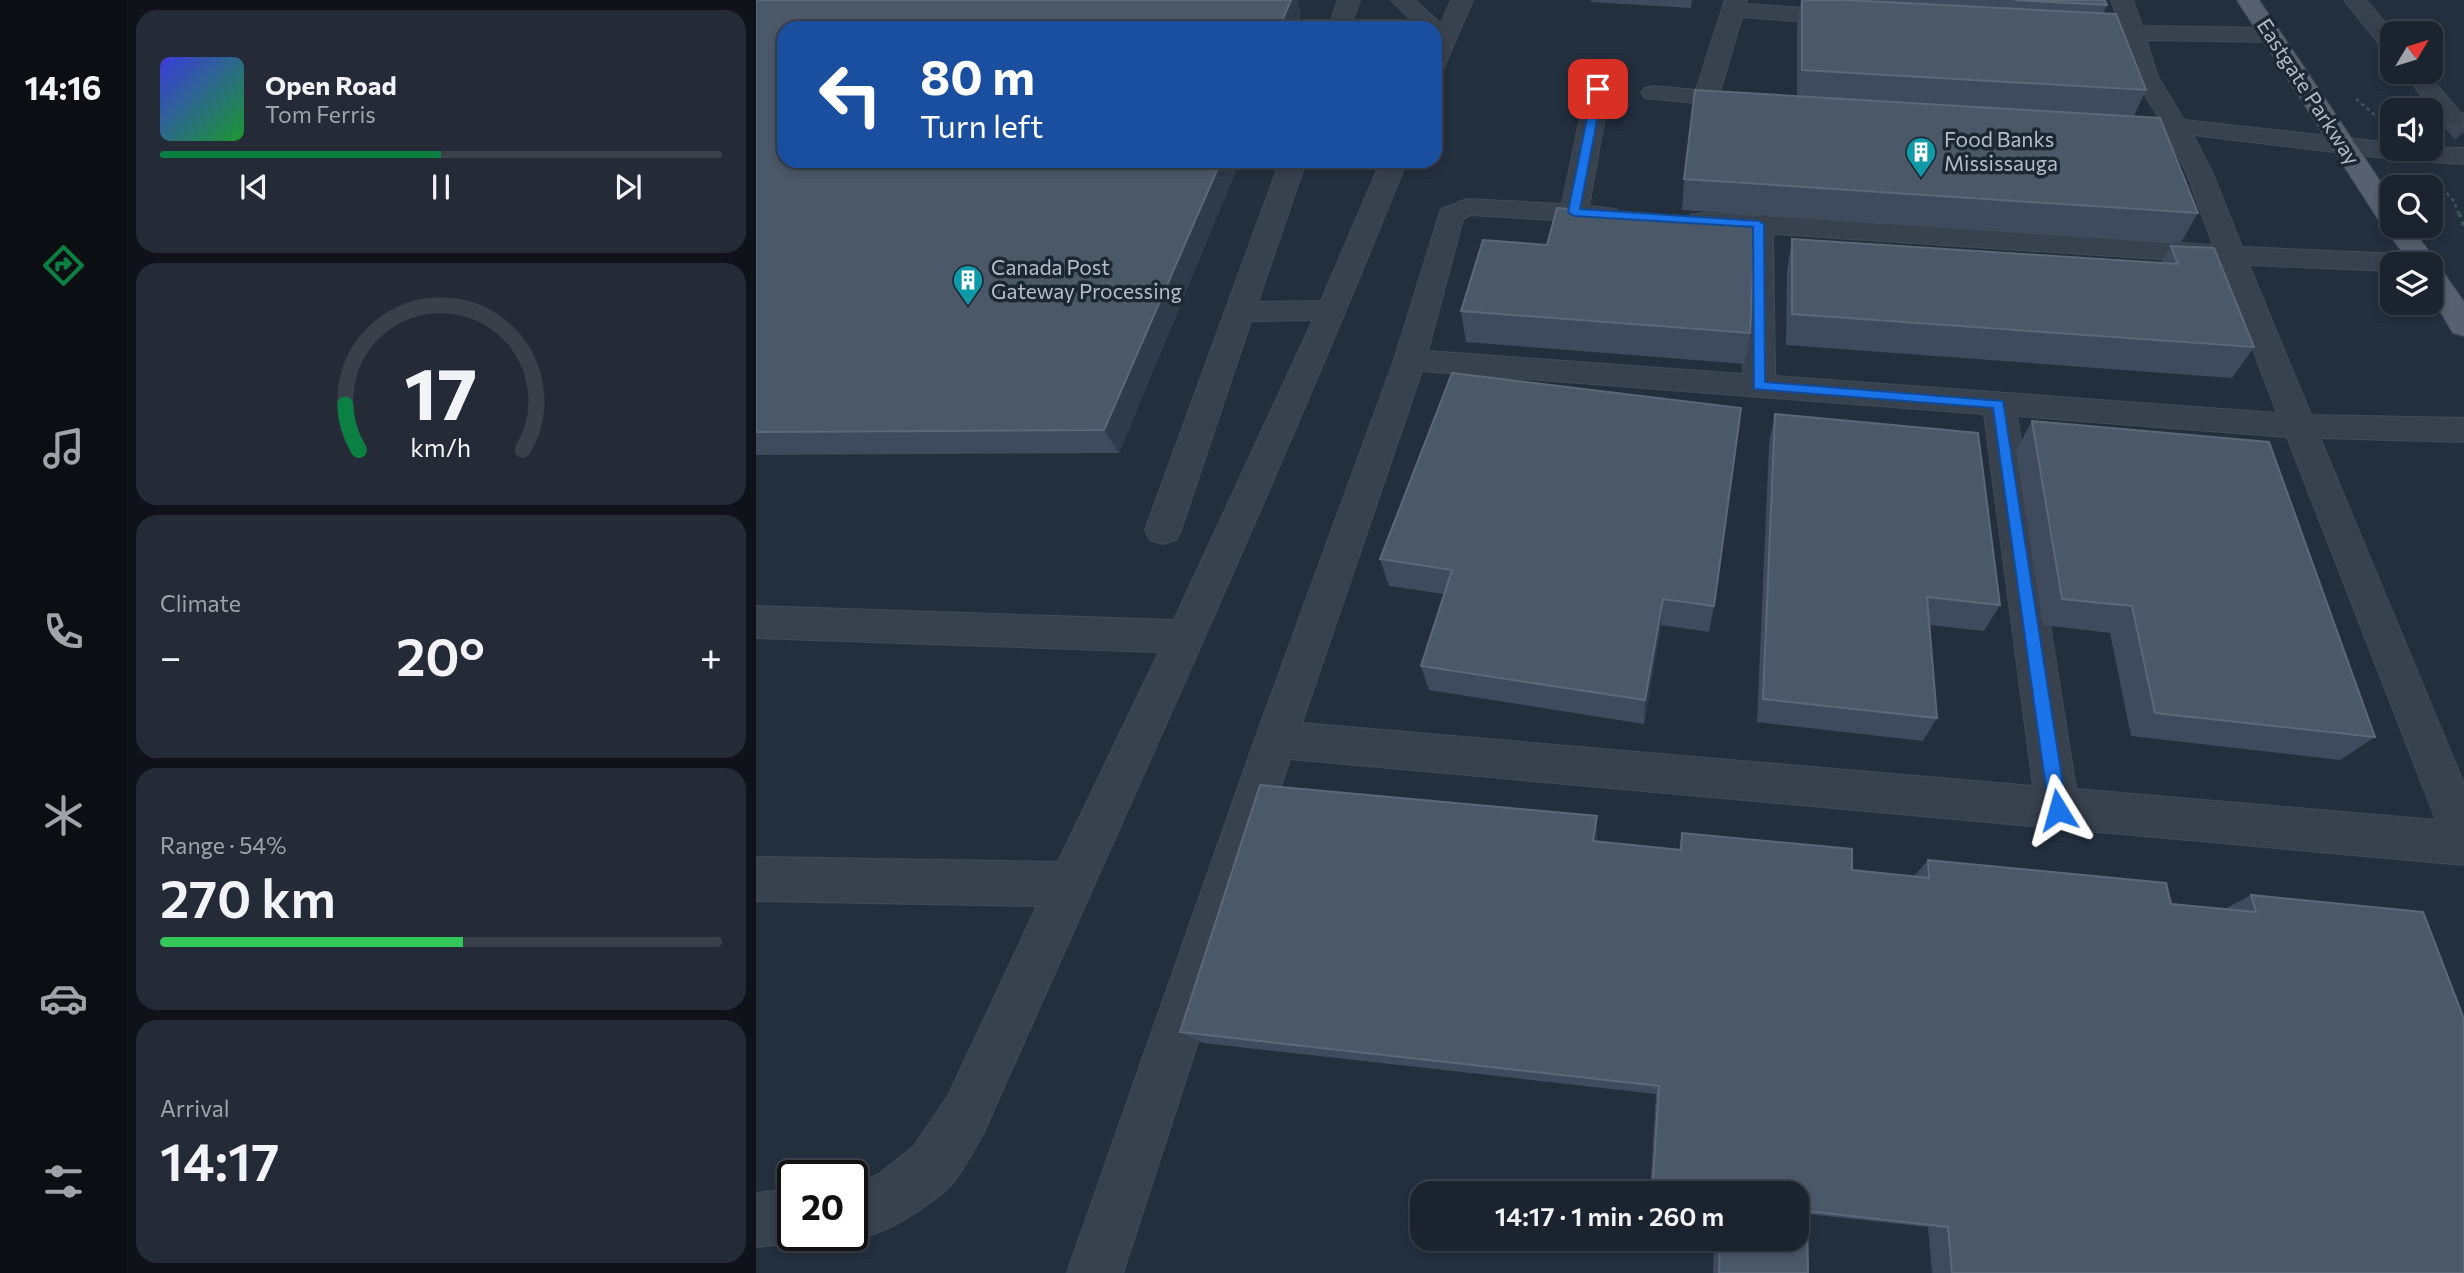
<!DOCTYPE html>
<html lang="en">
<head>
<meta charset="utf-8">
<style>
	:root { --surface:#1b232e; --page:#242b36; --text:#f1f3f6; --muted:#a0a4aa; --line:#39404a; --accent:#0b8043 }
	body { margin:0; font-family:Commissioner,sans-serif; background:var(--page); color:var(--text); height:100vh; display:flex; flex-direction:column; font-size:26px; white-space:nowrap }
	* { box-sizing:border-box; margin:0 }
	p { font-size:23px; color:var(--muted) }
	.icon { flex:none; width:38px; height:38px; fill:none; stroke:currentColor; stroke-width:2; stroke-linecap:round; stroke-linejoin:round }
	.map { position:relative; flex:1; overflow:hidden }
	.panel { display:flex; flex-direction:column; gap:10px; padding:10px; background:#0f1319; width:630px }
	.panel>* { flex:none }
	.hud { position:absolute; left:21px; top:21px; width:665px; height:147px; border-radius:21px; box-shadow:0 4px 10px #0003,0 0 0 2px var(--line); background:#1a4fa0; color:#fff; overflow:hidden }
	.needle { width:46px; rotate:52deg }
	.controls { position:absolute; left:1624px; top:21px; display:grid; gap:14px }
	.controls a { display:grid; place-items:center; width:63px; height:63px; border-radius:14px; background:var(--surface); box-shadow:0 4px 10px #0003,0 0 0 2px var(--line); font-size:35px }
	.speed { position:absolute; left:21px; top:1160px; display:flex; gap:14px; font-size:35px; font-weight:700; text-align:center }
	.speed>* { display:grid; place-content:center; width:91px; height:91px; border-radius:50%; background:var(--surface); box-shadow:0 4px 10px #0003,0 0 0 2px var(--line); line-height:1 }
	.speed .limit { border:4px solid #111; border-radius:10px; background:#fff; color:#111 }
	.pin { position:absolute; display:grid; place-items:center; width:60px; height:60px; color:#fff; margin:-30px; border-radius:14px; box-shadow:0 4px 10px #0006 }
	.me { position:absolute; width:77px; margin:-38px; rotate:352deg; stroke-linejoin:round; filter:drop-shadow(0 0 5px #0008) }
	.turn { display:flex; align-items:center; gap:24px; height:147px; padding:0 28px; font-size:32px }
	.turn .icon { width:91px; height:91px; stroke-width:2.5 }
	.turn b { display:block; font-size:49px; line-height:60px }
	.big { font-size:52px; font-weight:600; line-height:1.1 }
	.panel .tile { flex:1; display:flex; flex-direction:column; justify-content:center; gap:10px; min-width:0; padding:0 24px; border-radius:21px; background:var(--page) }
	.panel .dial { align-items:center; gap:0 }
	.dial svg { height:182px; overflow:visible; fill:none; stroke:var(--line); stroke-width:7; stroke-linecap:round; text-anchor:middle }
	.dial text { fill:var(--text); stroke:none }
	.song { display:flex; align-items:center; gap:21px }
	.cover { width:84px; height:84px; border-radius:10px; background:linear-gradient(135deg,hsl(240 70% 55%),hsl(130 70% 35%)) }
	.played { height:7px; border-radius:4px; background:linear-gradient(90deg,var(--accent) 50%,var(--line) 50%) }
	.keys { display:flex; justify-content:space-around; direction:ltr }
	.heat { display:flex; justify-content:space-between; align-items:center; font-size:38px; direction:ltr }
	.charge { height:10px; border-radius:5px; background:linear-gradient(90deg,#34c759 54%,var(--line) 0) }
	.trip { position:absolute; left:654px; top:1181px; width:399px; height:70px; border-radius:21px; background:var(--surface); box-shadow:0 4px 10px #0003,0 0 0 2px var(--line); font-weight:600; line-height:70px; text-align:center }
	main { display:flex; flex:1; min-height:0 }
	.dock { display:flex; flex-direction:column; width:126px; justify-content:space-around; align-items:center; background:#0b0e12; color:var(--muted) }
	.dock .icon { width:49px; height:49px }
	.dock .selected { color:var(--accent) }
	.dock b { font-size:32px; color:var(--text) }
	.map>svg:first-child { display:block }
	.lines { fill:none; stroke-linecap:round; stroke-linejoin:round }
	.minor-tunnel { stroke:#3a4453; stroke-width:24; stroke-dasharray:24 12; stroke-linecap:butt }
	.minor-casing { stroke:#414a57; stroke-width:2 }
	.major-casing { stroke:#414a57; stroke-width:2 }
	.path-far1 { stroke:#3f5557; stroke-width:2.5; stroke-dasharray:3.5 3.5; stroke-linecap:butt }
	.path { stroke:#3f5557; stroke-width:3.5; stroke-dasharray:4.5 4.5; stroke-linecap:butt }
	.minor { fill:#38414e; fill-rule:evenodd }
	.major { fill:#56606e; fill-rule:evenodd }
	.wall { fill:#3f4b5c }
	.shaded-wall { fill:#2f3b4b }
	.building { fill:#4b5868; stroke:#5c6777; stroke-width:2 }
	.route { fill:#1a73e8; stroke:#114b97; stroke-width:2 }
	.labels { text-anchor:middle; stroke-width:7; stroke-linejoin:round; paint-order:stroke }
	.far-street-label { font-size:21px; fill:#b4bcc9; stroke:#1d2633 }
	.far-poi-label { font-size:21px; fill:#b4bcc9; stroke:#1d2633; text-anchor:start }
</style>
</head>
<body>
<main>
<nav class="dock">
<b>14:16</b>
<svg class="icon selected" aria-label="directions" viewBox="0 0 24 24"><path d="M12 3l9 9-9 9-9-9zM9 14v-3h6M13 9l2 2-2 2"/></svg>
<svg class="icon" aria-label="music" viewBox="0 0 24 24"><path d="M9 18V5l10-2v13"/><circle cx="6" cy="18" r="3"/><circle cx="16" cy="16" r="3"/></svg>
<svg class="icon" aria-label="phone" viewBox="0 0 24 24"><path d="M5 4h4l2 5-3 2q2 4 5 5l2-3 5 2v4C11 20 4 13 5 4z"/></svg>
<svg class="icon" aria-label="climate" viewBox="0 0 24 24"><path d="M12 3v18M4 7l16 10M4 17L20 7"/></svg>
<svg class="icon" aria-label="car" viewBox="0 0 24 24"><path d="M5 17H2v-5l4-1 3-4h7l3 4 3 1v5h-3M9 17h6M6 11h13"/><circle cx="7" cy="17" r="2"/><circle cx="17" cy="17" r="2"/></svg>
<svg class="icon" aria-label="filters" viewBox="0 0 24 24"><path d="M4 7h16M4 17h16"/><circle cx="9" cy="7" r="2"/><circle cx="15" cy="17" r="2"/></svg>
</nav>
<section class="panel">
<div class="tile">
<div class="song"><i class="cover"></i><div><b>Open Road</b><p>Tom Ferris</p></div></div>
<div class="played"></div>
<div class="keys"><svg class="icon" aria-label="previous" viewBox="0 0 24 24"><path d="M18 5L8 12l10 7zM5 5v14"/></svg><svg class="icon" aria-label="pause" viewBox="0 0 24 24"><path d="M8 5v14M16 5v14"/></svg><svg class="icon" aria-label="next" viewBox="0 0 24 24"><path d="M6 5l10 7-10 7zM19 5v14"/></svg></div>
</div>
<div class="tile dial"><svg viewBox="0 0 100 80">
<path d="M14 69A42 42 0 1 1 86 69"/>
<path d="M14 69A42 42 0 0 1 8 49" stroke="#0b8043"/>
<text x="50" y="56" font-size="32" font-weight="700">17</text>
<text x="50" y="72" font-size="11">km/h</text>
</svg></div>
<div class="tile"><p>Climate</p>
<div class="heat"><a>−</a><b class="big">20°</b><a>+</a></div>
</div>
<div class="tile"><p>Range · 54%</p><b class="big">270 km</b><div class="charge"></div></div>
<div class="tile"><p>Arrival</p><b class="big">14:17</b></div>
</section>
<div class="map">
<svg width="1708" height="1273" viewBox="0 0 1708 1273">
	<rect width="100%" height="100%" fill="#242f3e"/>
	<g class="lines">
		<path class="minor-tunnel" d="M 1697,119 L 1708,132"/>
		<g class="minor-casing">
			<path id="minor" d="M 582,0 L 604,0 L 594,28 L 572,28 Z
				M 635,0 L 659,0 L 685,24 L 695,0 L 717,0 L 687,69 L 679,71 L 679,28 L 664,28 Z
				M 969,0 L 991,0 L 989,4 L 1094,11 L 1102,13 L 1105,18 L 1102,23 L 1094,25 L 986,17 L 964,92 L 998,96 L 1002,101 L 998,106 L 990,108 L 889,98 L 885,93 L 889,88 L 897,86 L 940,90 Z
				M 1355,0 L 1377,0 L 1386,26 L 1513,28 L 1521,30 L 1524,35 L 1521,40 L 1513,42 L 1390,40 L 1402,77 L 1428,120 L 1636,143 L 1636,149 L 1708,148 L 1708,164 L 1654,161 L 1437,135 L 1457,174 L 1486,247 L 1669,255 L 1679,258 L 1683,264 L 1675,271 L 1675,264 L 1636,264 L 1636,271 L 1493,265 L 1555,415 L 1708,418 L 1708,442 L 1564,438 L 1708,784 L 1708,865 L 534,759 L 367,1273 L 311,1273 L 499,739 L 638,360 L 685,209 L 711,199 L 806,204 L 830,89 L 834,84 L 850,84 L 854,89 L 833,206 L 860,209 L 864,215 L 860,221 L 850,223 L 715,215 L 707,219 L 672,351 L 987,374 L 989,232 L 935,227 L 931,221 L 935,215 L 945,213 L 1003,216 L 1457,245 L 1431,174 L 1411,133 L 1354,132 L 1345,130 L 1342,125 L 1345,120 L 1403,118 L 1378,77 L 1368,39 L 1315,37 L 1307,35 L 1304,30 L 1307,25 L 1315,23 L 1364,26 ZM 1017,234 L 1464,263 L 1521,413 L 1019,376 ZM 666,371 L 1228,414 L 1277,786 L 546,723 ZM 1261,416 L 1531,437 L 1680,820 L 1320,789 Z
				M 1588,0 L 1610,0 L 1638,33 L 1636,52 L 1628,50 Z
				M 1647,72 L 1670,72 L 1708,117 L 1706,124 L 1697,126 L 1688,124 Z
				M 524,161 L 550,161 L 502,302 L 565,301 L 625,161 L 651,161 C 519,489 371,809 228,1132 C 218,1149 208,1169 196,1184 C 179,1203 115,1246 90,1236 L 96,1236 L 96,1184 L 104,1183 L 123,1174 L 158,1146 L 192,1096 L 281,906 L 0,901 L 0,857 L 302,862 L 403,652 L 0,638 L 0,606 L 418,620 L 557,320 L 495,321 L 425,530 L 420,540 L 407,544 L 394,540 L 389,530 Z
				M 37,1189 L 37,1236 L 55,1236 L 37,1243 L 0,1247 L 0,1193 Z"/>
		</g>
		<g class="major-casing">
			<path id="major" d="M 1481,0 L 1503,0 L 1636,199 L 1636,226 L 1655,226 L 1708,302 L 1708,336 L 1697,333 L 1675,296 L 1675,264 L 1655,264 L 1622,219 Z"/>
		</g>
		<path class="path-far1" d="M 1600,99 L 1620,116
			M 1686,188 L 1698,201 L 1703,215"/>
		<path class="path" d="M 1703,213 L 1708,227"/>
		<use href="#minor" class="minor"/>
		<use href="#major" class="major"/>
	</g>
	<path class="wall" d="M 0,0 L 541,0 L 545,15 L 540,28 L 28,28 L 28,161 L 484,161 L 363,453 L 0,455 Z
		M 835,0 L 936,0 L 935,8 L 835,2 Z
		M 1045,0 L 1349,0 L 1351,5 L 1347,14 L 1390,90 L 1378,116 L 1442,213 L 1424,244 L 926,210 L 928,179 L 1041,96 L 1041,27 Z
		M 1036,239 L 1405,263 L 1415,246 L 1498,347 L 1476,378 L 1030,345 L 1031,270 Z
		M 705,311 L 994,333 L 989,364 L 710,342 Z
		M 1019,414 L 1244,605 L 1228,631 L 1174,625 L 1181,718 L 1167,741 L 1001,722 L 1013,444 Z
		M 1276,421 L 1619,737 L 1584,760 L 1375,736 L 1354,633 L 1287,625 L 1260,450 Z
		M 624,559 L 958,606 L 953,632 L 905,625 L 888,724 L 673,690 L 665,666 L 688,594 L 633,586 Z
		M 841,816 L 841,842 L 923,850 L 926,833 L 1096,870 L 1158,876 L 1172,860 L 1415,904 L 1469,909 L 1495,895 L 1708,1273 L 1176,1273 L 1172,1227 L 1051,1214 L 1052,1273 L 957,1273 L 958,1239 L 1041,1239 L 1041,1194 L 894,1194 L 900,1094 L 447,1043 L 424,1032 Z"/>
	<path class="shaded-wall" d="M 535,0 L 541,0 L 545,15 L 540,28 L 523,28 Z
		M 465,161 L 484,161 L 363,453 L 348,430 Z
		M 907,599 L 905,625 L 888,724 L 889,700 Z
		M 841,816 L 841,836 L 838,860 L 837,841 Z"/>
	<path class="building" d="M 0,0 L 535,0 L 523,28 L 28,28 L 28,161 L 465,161 L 348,430 L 0,432 Z
		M 1046,0 L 1089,0 L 1360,14 L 1390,90 L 1046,70 Z
		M 1259,0 L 1349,0 L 1351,5 Z
		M 939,90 L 1404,118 L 1442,213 L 928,179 Z
		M 801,208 L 999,223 L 994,333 L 705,311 L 727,240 L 791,245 Z
		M 1036,239 L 1422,264 L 1415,246 L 1458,248 L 1498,347 L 1036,314 Z
		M 696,373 L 985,408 L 958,606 L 907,599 L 889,700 L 665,666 L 696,570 L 624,559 Z
		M 1019,414 L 1222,433 L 1244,605 L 1171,597 L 1181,718 L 1007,699 Z
		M 1276,421 L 1513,442 L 1619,737 L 1399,713 L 1376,606 L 1306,599 Z
		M 504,785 L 841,816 L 837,841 L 925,850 L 926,833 L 1096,849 L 1096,870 L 1173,878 L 1172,860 L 1410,883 L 1415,904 L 1500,912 L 1495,895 L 1667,912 L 1708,1019 L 1708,1273 L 1196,1273 L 1192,1227 L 1051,1211 L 1052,1273 L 963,1273 L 964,1239 L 1041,1239 L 1041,1194 L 896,1194 L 903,1086 L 424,1032 Z"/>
	<path class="route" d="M 842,86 L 847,89 L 824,209 L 1003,221 L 1008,224 L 1009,382 L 1247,401 L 1311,810 L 1308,816 L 1302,818 L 1296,816 L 1293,810 L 1237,408 L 998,389 L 997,227 L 818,216 L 812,212 L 837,89 Z"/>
	<defs>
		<g id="building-pin" transform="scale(1.575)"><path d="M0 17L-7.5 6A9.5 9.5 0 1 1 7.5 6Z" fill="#0f9aa8" stroke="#1d2633"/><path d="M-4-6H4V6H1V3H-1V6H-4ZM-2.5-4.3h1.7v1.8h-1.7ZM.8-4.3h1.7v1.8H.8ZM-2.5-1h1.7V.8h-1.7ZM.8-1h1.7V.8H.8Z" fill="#fff"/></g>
	</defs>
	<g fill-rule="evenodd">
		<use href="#building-pin" x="1165" y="152"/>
		<use href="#building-pin" x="212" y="280"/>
	</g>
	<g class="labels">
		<g class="far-street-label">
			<text transform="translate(1552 92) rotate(57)" y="7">Eastgate Parkway</text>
		</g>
		<g class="far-poi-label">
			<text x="1188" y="147">Food Banks<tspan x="1188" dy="24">Mississauga</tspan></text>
			<text x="235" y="275">Canada Post<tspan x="235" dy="24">Gateway Processing</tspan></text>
		</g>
	</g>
</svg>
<div class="controls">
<a><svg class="needle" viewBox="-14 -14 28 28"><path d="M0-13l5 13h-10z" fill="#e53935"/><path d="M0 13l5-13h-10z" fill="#a0a4aa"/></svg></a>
<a><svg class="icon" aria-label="sound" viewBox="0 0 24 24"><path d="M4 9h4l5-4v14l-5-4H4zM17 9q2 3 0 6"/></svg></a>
<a><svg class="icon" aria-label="search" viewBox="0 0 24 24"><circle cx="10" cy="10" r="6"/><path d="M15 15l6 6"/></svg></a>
<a><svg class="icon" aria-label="layers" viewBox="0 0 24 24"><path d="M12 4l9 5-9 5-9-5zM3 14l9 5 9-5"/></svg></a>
</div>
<div class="speed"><div class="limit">20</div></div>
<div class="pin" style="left:842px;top:89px;background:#d93025"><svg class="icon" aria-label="arrive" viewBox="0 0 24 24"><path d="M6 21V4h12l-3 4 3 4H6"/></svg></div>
<svg class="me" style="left:1302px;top:810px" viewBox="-20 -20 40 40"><path d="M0-17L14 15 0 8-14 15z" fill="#1a73e8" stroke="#fff" stroke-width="4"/></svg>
<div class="trip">14:17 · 1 min · 260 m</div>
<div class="hud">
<div class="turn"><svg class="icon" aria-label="left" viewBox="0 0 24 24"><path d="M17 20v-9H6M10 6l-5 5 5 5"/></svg><div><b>80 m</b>Turn left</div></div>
</div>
</div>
</main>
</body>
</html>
